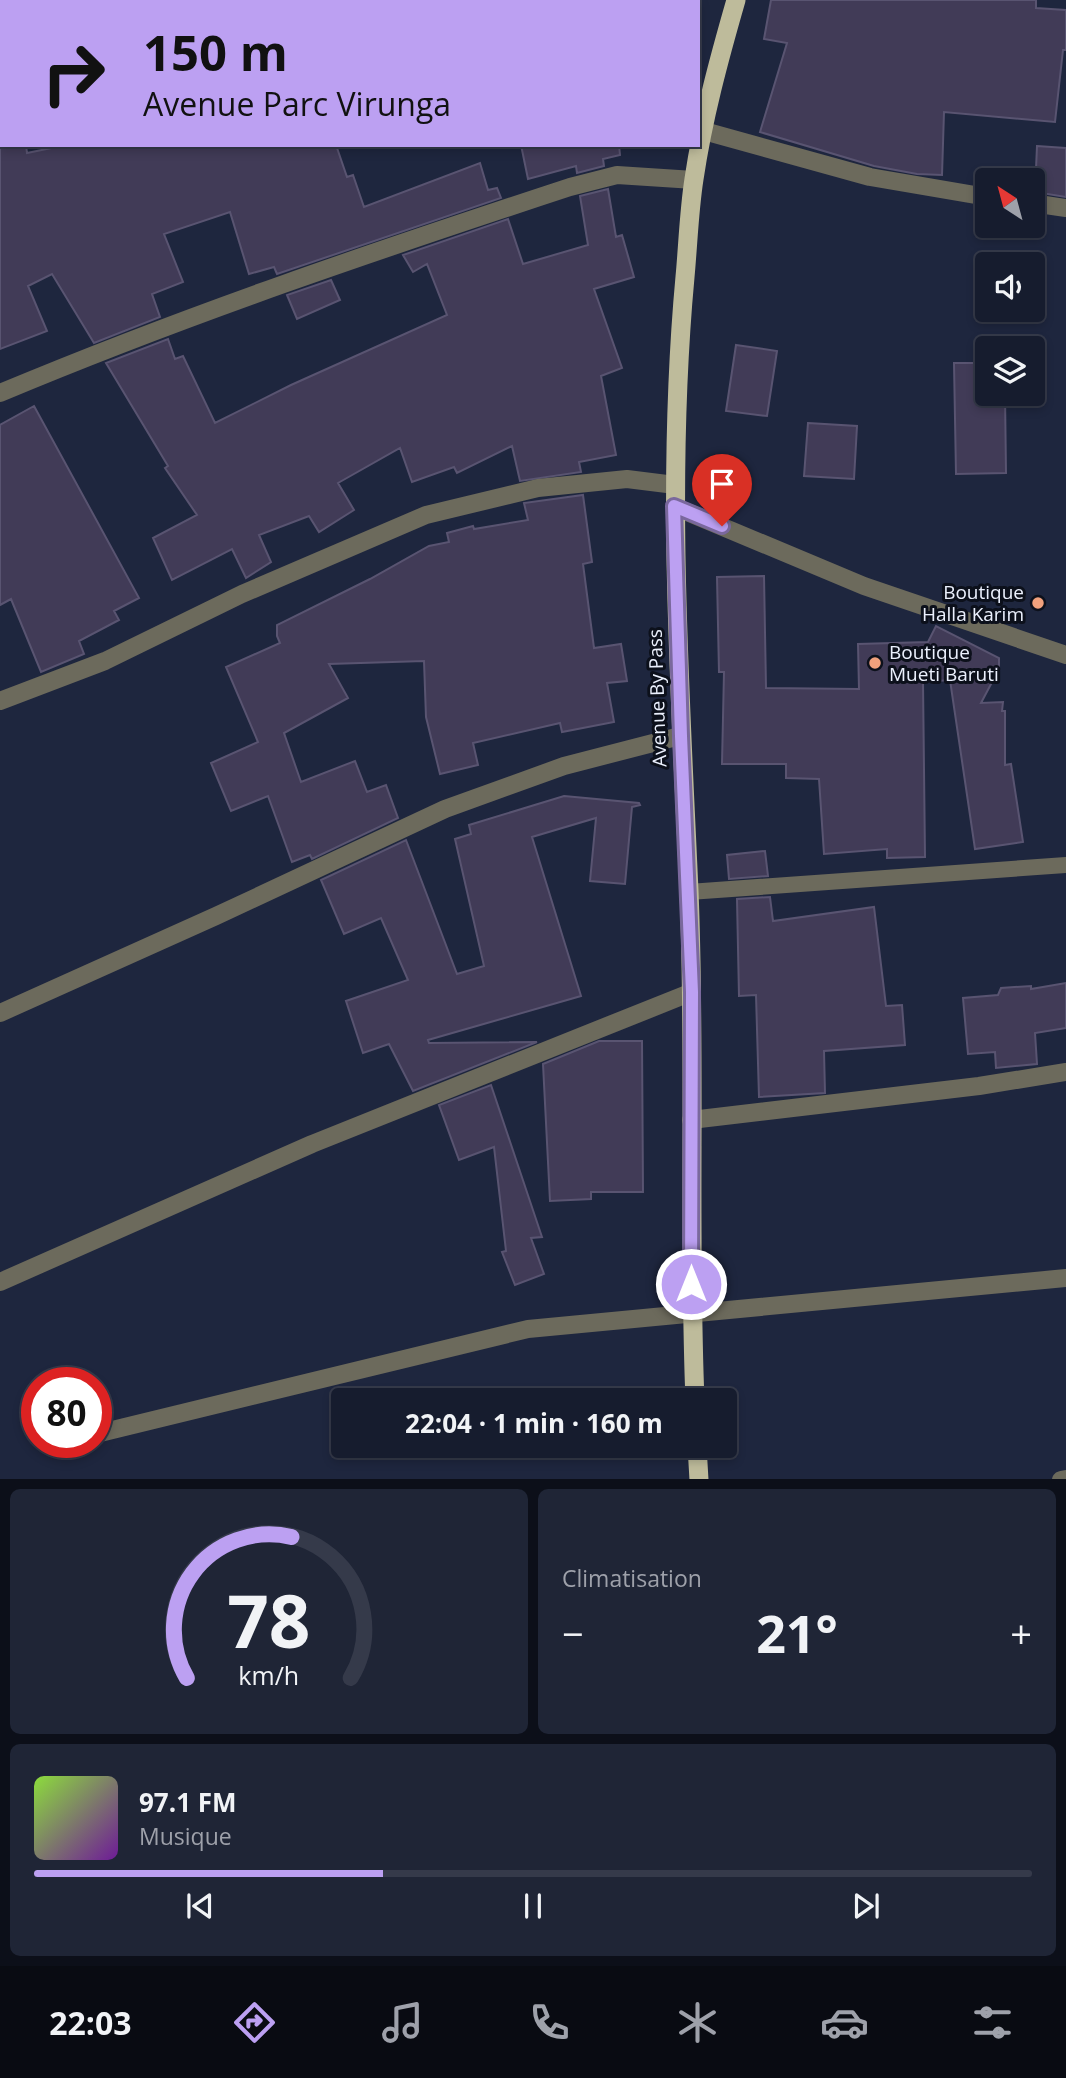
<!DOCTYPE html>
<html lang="fr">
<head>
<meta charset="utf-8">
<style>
	:root { --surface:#161c2e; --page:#1f2536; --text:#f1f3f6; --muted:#9ea1aa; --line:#353a4a; --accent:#bca0f2 }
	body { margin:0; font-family:"Open Sans",sans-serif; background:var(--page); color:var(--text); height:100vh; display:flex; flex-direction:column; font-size:26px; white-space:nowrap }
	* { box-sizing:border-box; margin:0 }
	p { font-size:23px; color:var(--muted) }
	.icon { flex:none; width:38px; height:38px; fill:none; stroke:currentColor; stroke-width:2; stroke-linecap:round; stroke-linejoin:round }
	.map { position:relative; height:1479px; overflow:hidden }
	.drawer { display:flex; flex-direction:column; gap:10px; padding:10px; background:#0c0f19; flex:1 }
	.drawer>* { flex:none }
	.top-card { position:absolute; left:0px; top:0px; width:700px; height:147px; box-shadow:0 4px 10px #0003,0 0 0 2px var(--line); background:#bca0f2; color:#111; overflow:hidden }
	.needle { width:46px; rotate:324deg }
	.controls { position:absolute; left:975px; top:168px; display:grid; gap:14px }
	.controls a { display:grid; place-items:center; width:70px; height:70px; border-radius:7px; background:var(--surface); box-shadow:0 4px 10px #0003,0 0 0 2px var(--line); font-size:35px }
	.speed { position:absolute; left:21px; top:1367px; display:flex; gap:14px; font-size:35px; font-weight:700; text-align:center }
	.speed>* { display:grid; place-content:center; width:91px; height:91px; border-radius:50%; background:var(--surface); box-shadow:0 4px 10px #0003,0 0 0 2px var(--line); line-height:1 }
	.speed .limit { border:10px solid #d22; background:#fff; color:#111 }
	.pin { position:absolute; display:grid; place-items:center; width:60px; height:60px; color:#fff; margin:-72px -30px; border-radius:50% 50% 50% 0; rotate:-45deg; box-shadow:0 0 7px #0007 }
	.pin .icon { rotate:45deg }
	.me { position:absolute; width:77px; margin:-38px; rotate:0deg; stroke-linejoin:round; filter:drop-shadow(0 0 5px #0008) }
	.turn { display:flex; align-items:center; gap:24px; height:147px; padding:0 28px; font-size:32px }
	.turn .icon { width:91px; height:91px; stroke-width:2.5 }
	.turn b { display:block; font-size:49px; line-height:60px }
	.big { font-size:52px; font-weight:700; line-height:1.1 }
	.drawer .tile { flex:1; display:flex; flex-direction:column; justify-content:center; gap:10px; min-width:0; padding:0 24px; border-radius:10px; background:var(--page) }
	.drawer .dial { align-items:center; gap:0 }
	.dial svg { height:182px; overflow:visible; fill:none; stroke:var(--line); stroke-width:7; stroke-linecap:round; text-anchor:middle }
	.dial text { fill:var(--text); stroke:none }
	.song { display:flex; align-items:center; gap:21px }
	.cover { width:84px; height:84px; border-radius:10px; background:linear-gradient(135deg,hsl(90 70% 55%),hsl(280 70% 35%)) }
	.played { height:7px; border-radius:4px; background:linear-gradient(90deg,var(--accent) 35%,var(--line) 35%) }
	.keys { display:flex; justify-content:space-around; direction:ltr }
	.heat { display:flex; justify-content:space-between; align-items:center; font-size:38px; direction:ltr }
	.drawer .tiles { flex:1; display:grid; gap:10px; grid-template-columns:1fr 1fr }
	.tile:last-child { grid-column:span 2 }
	.trip { position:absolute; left:331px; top:1388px; width:406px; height:70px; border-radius:7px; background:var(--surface); box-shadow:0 4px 10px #0003,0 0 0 2px var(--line); font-weight:700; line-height:70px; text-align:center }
	.dock { display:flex; height:112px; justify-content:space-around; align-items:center; background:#090b12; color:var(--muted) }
	.dock .icon { width:49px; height:49px }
	.dock .selected { color:var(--accent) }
	.dock b { font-size:32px; color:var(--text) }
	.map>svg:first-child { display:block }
	.building { fill:#413b57; stroke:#595471; stroke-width:2 }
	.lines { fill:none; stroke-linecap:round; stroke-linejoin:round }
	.service { stroke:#6c6a5c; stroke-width:16 }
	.minor { stroke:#6c6a5c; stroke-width:18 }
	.trunk { stroke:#bebb9b; stroke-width:19 }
	.route-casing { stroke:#7a689d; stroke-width:18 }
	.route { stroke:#bca0f2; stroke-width:12 }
	.poi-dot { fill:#f1a17d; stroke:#0c101b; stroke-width:2.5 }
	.labels { text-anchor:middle; stroke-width:6; stroke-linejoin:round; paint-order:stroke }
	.poi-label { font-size:19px; fill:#ebf0fd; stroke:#0c101b; text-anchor:end }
	.street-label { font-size:19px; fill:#ebf0fd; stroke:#0c101b }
</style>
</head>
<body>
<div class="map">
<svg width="1066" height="1480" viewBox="0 0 1066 1480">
	<rect width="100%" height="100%" fill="#1e263e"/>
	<path class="building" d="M 771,0 L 1036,0 L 1036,8 L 1066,10 L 1066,50 L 1063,50 L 1055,122 L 944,112 L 942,175 L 917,174 L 874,166 L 760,132 L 787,43 L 764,39 Z
		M 0,145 L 26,145 L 27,153 L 66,145 L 336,145 L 347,177 L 353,175 L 364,207 L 480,163 L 488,190 L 497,188 L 501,198 L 277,274 L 274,267 L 249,274 L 230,212 L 164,234 L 183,282 L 152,294 L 160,317 L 94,343 L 52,274 L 28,286 L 47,331 L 0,349 Z
		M 521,145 L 619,145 L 620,155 L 603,159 L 604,166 L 577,173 L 576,166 L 528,179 Z
		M 1037,146 L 1066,148 L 1066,197 L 1035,192 Z
		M 608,189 L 616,237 L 622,235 L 634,277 L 594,289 L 622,368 L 601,376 L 616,455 L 579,462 L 581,472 L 520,481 L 512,446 L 457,473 L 454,467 L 412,482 L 400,448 L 338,483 L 354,510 L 319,532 L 309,516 L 259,535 L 271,562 L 246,578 L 232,549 L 172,580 L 153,538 L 197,515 L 165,468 L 168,466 L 106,363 L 168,339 L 175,359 L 183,356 L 215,423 L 291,385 L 447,315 L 427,264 L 413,272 L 403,255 L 508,219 L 523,264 L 588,245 L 580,196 Z
		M 331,280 L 340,300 L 297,319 L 287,295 Z
		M 736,345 L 777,351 L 767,416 L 726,411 Z
		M 954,363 L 987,363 L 987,394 L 1005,394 L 1006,473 L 956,474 Z
		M 34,406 L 139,598 L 114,611 L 119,620 L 79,641 L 84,654 L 41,672 L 11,599 L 0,605 L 0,425 Z
		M 808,423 L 857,426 L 854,479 L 804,476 Z
		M 583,495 L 592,562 L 583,564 L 594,648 L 621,644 L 627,681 L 607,683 L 614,722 L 562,732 L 560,723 L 473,743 L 478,765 L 440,774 L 426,717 L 424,661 L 329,664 L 348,698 L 284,733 L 301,782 L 355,761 L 367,792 L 386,785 L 398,818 L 312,859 L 310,855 L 292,862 L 268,796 L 231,811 L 211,763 L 258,742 L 226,667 L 280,643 L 277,636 L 277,625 L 370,579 L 429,546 L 449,542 L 447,533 L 473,526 L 474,529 L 528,520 L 524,503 Z
		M 764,576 L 766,688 L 859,689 L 858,644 L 928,642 L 936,626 L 999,658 L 999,669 L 981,703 L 1003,702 L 1002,711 L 1005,711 L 1005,765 L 1011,764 L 1023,842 L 975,849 L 950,680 L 923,682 L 925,857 L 887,858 L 887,849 L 824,854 L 819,779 L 786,778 L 786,764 L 722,764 L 724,672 L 719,672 L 717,577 Z
		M 564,796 L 639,803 L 640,805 L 632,807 L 625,884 L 590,881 L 596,818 L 532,837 L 581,996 L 428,1040 L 429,1043 L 537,1042 L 413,1091 L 389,1044 L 363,1053 L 346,1001 L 408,980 L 381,918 L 344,934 L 321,880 L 406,840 L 457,974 L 484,966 L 455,839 L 471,834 L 469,825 Z
		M 765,851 L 768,876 L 729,879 L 727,855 Z
		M 770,897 L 773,921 L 874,907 L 886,1006 L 902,1005 L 905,1045 L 824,1051 L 825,1093 L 759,1097 L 756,995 L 739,996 L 737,899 Z
		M 1066,983 L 1066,1028 L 1035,1033 L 1037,1064 L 996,1068 L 995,1052 L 968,1054 L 963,998 L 998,995 L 1001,988 L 1031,986 L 1031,989 Z
		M 599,1041 L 642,1041 L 643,1192 L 591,1192 L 591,1199 L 550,1201 L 543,1064 Z
		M 491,1085 L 542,1237 L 531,1238 L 544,1274 L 515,1285 L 502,1252 L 506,1251 L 494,1147 L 459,1160 L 439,1105 Z"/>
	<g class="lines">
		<path class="service" d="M 689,892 L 1066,865"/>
		<path class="minor" d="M 255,2 L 260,0
			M 0,102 L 2,102
			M 704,131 L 870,177 L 987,197
			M 1032,203 L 1066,208
			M 0,393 C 186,315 378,250 570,187 L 617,175 L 694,180
			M 675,507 L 864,586 L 1066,655
			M 0,701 L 105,661 L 242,594 L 426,515 L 538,488 L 627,479 L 675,485
			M 0,1013 L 216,916 L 445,809 L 564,766 L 680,736
			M 691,1120 L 979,1086 L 1066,1072
			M 0,1282 L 312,1144 L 692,992
			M 96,1434 L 528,1329 L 1066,1278
			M 51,1445 L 64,1442
			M 1061,1480 L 1066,1479"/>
		<path class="trunk" d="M 695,1400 C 688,1231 696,1061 689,891 C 680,687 666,482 685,277 C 688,245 689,211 694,179 C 703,118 719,59 736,0
			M 697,1446 L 699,1480"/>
	</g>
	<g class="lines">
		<g class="route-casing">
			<path id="route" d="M 691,1284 L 692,992 L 681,736 L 674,506 L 722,526"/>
		</g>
		<use href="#route" class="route"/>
	</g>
	<g class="poi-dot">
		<circle cx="1038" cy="603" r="7"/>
		<circle cx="875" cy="663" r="7"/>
	</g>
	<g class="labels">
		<g class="poi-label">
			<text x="1024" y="599">Boutique<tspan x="1024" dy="22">Halla Karim</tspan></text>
			<text x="889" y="659" text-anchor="start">Boutique<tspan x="889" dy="22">Mueti Baruti</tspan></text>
		</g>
		<g class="street-label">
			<text transform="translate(657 698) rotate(-92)" y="7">Avenue By Pass</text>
		</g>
	</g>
</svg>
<div class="controls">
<a><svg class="needle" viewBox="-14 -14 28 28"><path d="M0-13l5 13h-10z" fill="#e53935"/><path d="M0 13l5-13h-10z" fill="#9ea1aa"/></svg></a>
<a><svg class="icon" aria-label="sound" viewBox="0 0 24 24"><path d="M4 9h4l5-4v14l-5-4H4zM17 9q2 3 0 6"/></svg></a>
<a><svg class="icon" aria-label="layers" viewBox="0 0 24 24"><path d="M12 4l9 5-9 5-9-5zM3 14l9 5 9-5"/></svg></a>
</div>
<div class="speed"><div class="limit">80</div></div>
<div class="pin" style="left:722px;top:526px;background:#d93025"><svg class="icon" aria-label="arrive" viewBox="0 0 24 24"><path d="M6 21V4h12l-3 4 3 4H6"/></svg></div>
<svg class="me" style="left:691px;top:1284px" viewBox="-20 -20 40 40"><circle r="17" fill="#bca0f2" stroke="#fff" stroke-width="3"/><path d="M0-11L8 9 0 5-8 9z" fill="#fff"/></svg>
<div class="trip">22:04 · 1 min · 160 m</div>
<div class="top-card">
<div class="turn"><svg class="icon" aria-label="right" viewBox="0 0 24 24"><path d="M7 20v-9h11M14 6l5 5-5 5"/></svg><div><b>150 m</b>Avenue Parc Virunga</div></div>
</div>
</div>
<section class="drawer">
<div class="tiles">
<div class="tile dial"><svg viewBox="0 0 100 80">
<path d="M14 69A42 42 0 1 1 86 69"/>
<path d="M14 69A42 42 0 0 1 60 7" stroke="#bca0f2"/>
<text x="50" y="56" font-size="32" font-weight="700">78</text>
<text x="50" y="72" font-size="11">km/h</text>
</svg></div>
<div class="tile"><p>Climatisation</p>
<div class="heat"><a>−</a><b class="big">21°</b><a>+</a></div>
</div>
<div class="tile">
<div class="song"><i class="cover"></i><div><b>97.1 FM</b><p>Musique</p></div></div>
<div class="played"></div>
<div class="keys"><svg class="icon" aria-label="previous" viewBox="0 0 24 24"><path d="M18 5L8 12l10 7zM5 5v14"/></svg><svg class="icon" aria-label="pause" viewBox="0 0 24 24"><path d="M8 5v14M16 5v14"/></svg><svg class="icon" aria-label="next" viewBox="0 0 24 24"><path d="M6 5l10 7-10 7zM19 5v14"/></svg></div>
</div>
</div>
</section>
<nav class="dock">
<b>22:03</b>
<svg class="icon selected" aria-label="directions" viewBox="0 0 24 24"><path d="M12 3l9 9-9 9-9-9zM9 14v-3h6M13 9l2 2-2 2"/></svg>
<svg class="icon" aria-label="music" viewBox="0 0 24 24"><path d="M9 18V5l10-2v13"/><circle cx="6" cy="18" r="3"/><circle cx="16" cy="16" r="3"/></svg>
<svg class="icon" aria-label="phone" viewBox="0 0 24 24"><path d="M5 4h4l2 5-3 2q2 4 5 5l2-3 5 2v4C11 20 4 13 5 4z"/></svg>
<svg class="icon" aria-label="climate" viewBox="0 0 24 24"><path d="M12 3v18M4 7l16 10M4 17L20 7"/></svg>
<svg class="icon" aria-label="car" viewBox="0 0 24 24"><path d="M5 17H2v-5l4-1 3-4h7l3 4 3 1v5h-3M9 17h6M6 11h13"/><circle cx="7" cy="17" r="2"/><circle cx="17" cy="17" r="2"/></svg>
<svg class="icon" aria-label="filters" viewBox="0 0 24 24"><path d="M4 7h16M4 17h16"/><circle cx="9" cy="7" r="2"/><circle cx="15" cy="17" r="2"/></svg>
</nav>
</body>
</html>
